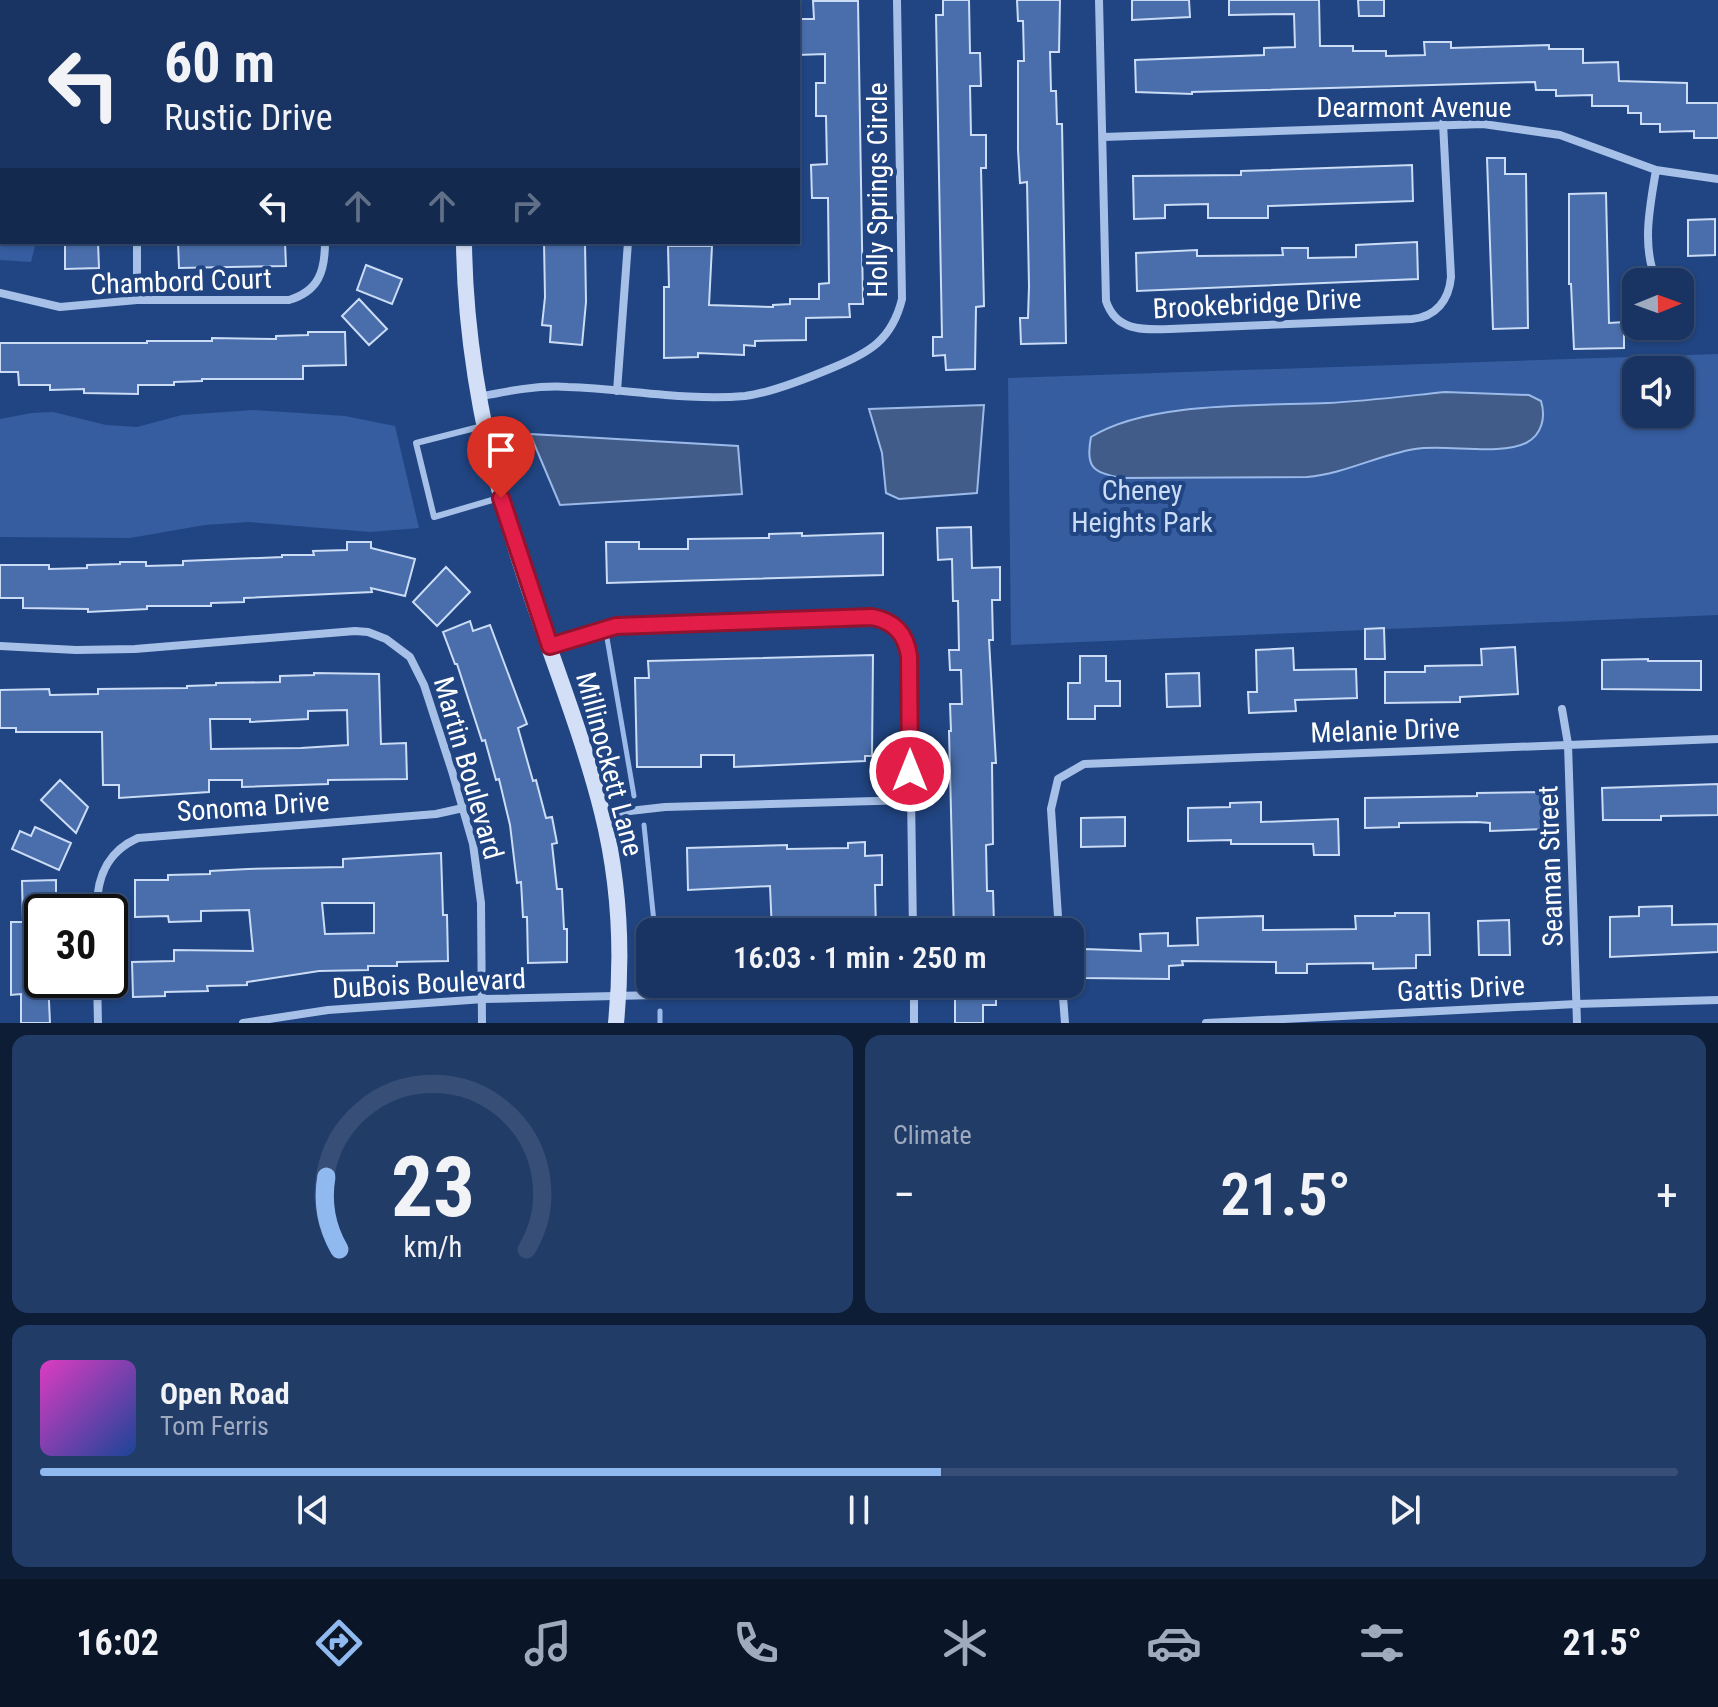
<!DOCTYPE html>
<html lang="en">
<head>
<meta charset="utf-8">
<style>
	:root { --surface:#193462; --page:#223c68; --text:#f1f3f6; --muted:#9faabe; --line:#374f77; --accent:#90b9f0 }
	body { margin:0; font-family:"Roboto Condensed",sans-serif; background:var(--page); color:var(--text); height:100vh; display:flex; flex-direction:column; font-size:30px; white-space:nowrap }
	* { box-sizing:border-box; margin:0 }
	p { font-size:26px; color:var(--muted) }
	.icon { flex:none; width:44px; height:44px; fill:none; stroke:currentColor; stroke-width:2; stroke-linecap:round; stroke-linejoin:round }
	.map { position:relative; height:1023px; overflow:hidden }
	.details { display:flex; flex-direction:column; gap:12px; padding:12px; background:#0e1d36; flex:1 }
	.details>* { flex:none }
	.banner { position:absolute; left:0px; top:0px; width:800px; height:244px; box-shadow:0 2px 6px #0004,0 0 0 2px var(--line); background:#193462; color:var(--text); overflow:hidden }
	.needle { width:52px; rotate:89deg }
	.fabs { position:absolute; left:1622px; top:268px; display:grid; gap:16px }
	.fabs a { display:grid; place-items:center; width:72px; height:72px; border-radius:16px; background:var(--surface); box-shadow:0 2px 6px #0004,0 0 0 2px var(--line); font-size:40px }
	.speed { position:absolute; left:24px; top:894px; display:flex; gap:16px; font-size:40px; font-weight:700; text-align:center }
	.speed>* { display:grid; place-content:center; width:104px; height:104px; border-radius:50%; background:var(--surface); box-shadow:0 2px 6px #0004,0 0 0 2px var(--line); line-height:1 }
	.speed .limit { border:4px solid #111; border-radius:12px; background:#fff; color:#111 }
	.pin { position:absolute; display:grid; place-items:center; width:68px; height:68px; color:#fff; margin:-82px -34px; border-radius:50% 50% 50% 0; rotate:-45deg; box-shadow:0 0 8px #0007 }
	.pin .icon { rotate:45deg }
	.me { position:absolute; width:88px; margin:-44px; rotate:0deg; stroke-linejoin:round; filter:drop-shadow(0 0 6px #0008) }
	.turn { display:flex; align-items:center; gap:28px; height:168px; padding:0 32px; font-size:36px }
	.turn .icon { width:104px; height:104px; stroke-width:2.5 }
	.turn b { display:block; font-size:56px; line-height:68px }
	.lanes { display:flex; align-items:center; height:76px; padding:0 32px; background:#0003; justify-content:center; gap:40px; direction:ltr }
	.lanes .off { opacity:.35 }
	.big { font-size:60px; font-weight:600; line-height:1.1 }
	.details .card { flex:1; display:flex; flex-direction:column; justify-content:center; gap:12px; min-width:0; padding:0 28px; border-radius:16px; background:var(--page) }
	.details .dial { align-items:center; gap:0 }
	.dial svg { height:208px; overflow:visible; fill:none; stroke:var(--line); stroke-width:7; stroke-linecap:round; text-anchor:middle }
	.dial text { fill:var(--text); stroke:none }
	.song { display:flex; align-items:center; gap:24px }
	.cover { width:96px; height:96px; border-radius:12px; background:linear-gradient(135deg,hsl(310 70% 55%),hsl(220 70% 35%)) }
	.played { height:8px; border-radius:4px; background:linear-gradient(90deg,var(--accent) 55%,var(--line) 55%) }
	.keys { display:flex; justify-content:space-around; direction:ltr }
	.heat { display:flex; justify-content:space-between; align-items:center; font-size:44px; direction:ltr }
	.details .tiles { flex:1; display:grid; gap:12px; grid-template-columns:1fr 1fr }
	.card:last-child { grid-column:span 2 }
	.trip { position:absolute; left:636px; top:918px; width:448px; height:80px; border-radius:16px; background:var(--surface); box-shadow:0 2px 6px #0004,0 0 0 2px var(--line); font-weight:600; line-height:80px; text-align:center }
	.tab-bar { display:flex; height:128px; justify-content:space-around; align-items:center; background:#0a1527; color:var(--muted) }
	.tab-bar .icon { width:56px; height:56px }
	.tab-bar .selected { color:var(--accent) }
	.tab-bar b { font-size:36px; color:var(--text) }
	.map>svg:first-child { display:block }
	.green { fill:#355da0; fill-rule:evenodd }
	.water { fill:#425c89; stroke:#9bbae9; stroke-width:2 }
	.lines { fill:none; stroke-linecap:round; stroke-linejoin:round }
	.stream { stroke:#9bbae9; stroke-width:5 }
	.building { fill:#496eab; stroke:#cbdcf6; stroke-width:2; fill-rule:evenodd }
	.lane { stroke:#a7c0e8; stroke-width:6 }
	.street { stroke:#a7c0e8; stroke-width:8 }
	.secondary { stroke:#d2dff7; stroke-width:16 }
	.route-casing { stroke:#92132f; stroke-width:20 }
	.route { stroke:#e11d48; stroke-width:14 }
	.labels { text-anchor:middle; stroke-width:8; stroke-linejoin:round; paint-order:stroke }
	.street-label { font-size:28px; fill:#fff; stroke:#214582 }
	.park-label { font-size:28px; fill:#cbdcf6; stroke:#214582 }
</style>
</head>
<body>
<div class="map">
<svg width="1718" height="1023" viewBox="0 0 1718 1023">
	<rect width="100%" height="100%" fill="#214582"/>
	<path class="green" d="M 0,115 L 2,242 L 36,242 L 31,262 L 0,260 Z
		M 1718,354 L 1718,615 L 1011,645 L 1008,378 ZM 1636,370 L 1680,370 L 1680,414 L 1636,414 Z
		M 253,410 L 345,416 L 395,426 L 419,528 L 370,532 L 249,522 L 205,525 L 130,538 L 0,537 L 0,419 L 32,413 L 53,412 L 106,425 L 137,427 L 182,415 Z"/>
	<path class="water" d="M 1445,392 L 1529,395 L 1541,401 C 1546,417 1542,435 1526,443 C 1501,456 1444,444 1415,449 C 1378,455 1344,474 1307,477 L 1121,478 C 1093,472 1085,468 1091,437 C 1148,401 1260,406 1328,403 C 1367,401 1406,396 1445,392 Z
		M 984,405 L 977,493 L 899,499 L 886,493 L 882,453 L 869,409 Z
		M 530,434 L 738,446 L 742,494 L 560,505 Z"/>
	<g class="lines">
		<path class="stream" d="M 607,638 L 634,796
			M 644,825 L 655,932
			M 660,1011 L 660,1023"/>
	</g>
	<path class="building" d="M 943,0 L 969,0 L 970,53 L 980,53 L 981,86 L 970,86 L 971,135 L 986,135 L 986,168 L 981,168 L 984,306 L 976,307 L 975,369 L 946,370 L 945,355 L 933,356 L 933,337 L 942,337 L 936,15 L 943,15 Z
		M 1017,0 L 1060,0 L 1059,52 L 1050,52 L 1051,91 L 1056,91 L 1057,124 L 1062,124 L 1066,343 L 1021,344 L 1020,318 L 1028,318 L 1029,286 L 1027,182 L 1020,183 L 1018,150 L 1018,61 L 1024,61 L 1023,21 L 1018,21 Z
		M 1132,0 L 1189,0 L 1190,17 L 1132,20 Z
		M 1229,0 L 1319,0 L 1320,46 L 1353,46 L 1353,51 L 1386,51 L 1386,56 L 1425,55 L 1424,42 L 1451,42 L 1451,48 L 1549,45 L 1549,49 L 1583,49 L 1583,63 L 1618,62 L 1619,81 L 1687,83 L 1687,103 L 1718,103 L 1718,138 L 1694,138 L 1694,131 L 1660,132 L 1660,124 L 1641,124 L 1641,113 L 1628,113 L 1628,106 L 1592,106 L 1592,95 L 1556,96 L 1556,90 L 1536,90 L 1535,82 L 1192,92 L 1192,94 L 1136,92 L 1135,60 L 1264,55 L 1264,48 L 1295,47 L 1294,14 L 1229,15 Z
		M 1358,0 L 1384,0 L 1384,16 L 1359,16 Z
		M 813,1 L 858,1 L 863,304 L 849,304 L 850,317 L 806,318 L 806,340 L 755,341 L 755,346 L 744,345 L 744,355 L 698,353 L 698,357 L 664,358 L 664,287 L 669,287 L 668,246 L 712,246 L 709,305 L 773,307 L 773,305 L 790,304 L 790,299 L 819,299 L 819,284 L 829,283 L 828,198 L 812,198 L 811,165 L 827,164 L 826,116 L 816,116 L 816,83 L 825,83 L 825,54 L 798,55 L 798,19 L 814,19 Z
		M 1487,158 L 1505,158 L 1505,174 L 1526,174 L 1528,328 L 1493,329 Z
		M 1412,165 L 1413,201 L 1268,206 L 1268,218 L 1208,218 L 1208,204 L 1165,205 L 1165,218 L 1134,219 L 1133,176 L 1241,175 L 1241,171 Z
		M 1606,193 L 1609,323 L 1624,322 L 1624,348 L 1574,349 L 1571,284 L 1569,284 L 1569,194 Z
		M 1715,219 L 1715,255 L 1688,256 L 1688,220 Z
		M 65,242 L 98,242 L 99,268 L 65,269 Z
		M 178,242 L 285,242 L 286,266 L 179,268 Z
		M 544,242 L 585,242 L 586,302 L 582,345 L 550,342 L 551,326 L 542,325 L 545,297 Z
		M 1417,242 L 1418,279 L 1137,291 L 1136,253 L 1197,250 L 1197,256 L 1283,255 L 1282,248 L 1308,248 L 1308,258 L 1356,257 L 1356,245 Z
		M 366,265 L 402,279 L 392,304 L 357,290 Z
		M 359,299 L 387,329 L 369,345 L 342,316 Z
		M 308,332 L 345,332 L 346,365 L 303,366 L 303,379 L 202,379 L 202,381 L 174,382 L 174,385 L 138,385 L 138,394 L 84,393 L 84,389 L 50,390 L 50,385 L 19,385 L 18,372 L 0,372 L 0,343 L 147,343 L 147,341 L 212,341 L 212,338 L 276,339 L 276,336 L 308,335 Z
		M 971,527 L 972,568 L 1000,567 L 1000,600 L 992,600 L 993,640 L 989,640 L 996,763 L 992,763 L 993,844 L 986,845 L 987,891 L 993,891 L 994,924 L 986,924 L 986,932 L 954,932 L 949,731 L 951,731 L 950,704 L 962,704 L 961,670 L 950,670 L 949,650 L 959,650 L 958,601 L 953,601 L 952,559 L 938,560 L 937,528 Z
		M 802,533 L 802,536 L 883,533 L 883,575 L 607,583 L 606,542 L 639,542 L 639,549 L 688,549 L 688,539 L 769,538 L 769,534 Z
		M 347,542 L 371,542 L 371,548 L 415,559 L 405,596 L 371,588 L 372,592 L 244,598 L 244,602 L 211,603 L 211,606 L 147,606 L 147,609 L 88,612 L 88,609 L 23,608 L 23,598 L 0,598 L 0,565 L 49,565 L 49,569 L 87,568 L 87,565 L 120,564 L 120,562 L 146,562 L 146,566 L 183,565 L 183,561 L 282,557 L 282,555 L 314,555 L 313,551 L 347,550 Z
		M 446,567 L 470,592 L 437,626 L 413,602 Z
		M 470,621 L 473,631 L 490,625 L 527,724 L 518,728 L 533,781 L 536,780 L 546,818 L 552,817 L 557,843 L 552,844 L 557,889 L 562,889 L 564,929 L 567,929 L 567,962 L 528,963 L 527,917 L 523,917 L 521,882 L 517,883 L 510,825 L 499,779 L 496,780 L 485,740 L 482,741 L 457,664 L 455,664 L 443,632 Z
		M 1384,628 L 1385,659 L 1365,659 L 1365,629 Z
		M 1515,647 L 1518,694 L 1460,697 L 1460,702 L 1385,703 L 1385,672 L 1425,672 L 1425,666 L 1482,665 L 1481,649 Z
		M 1293,648 L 1294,670 L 1356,669 L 1357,698 L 1295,700 L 1296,711 L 1249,713 L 1248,692 L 1257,692 L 1256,650 Z
		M 873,655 L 872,756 L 865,756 L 865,761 L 734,767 L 734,755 L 701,755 L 701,767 L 637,767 L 635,678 L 649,678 L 648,661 Z
		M 1080,656 L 1106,656 L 1106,681 L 1120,681 L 1120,706 L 1095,706 L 1095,719 L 1068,719 L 1068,683 L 1080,683 Z
		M 1648,659 L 1648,661 L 1701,661 L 1701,690 L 1602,689 L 1602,660 Z
		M 314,673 L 379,674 L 381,744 L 406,743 L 407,779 L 328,780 L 328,784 L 242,787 L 242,780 L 209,780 L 209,792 L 119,798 L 119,785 L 103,785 L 102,732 L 16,732 L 16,728 L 0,728 L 0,690 L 49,689 L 50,695 L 98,694 L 98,689 L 187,688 L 187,686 L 216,685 L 216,683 L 280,682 L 280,676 L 314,675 ZM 347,710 L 348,745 L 301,748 L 211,749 L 210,719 L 250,719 L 250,722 L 308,719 L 308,711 Z
		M 1199,673 L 1200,706 L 1167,707 L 1166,674 Z
		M 60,780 L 88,807 L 76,833 L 41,800 Z
		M 1718,784 L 1718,815 L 1661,816 L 1661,820 L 1603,820 L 1602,788 Z
		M 1544,792 L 1545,829 L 1490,831 L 1490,823 L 1477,822 L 1399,823 L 1399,827 L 1365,828 L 1365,798 L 1477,796 L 1477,793 Z
		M 1261,802 L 1261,822 L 1338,819 L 1339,855 L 1314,855 L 1313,844 L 1231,844 L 1231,840 L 1188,841 L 1188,808 L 1230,807 L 1230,803 Z
		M 1125,817 L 1125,846 L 1081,847 L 1081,818 Z
		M 35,827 L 71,843 L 59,870 L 12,849 L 20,831 L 31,836 Z
		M 865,842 L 865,856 L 882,855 L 882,885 L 875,885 L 876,932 L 772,932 L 770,886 L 688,890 L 687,848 L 787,845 L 787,849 L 848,848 L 848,843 Z
		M 441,853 L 443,915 L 447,915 L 448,961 L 397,962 L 397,966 L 368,966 L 368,970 L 319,971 L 247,982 L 247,985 L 207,986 L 208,991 L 165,992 L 165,996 L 133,997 L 132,962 L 174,961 L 174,950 L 253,951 L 249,910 L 201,911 L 201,921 L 169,922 L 168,916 L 135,917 L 135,880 L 168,880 L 168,875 L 210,874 L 210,871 L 248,869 L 343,867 L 343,859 ZM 322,903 L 374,903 L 374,933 L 325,934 Z
		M 56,880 L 56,912 L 42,912 L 42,980 L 48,980 L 50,1023 L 21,1023 L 21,994 L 11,995 L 11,922 L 23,922 L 22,881 Z
		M 1672,906 L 1672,925 L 1718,924 L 1718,952 L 1610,957 L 1610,917 L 1639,916 L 1639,907 Z
		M 1395,913 L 1429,913 L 1430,955 L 1416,955 L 1416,968 L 1373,969 L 1373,963 L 1307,964 L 1307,973 L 1276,973 L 1276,962 L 1182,961 L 1183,965 L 1169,966 L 1169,979 L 1085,978 L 1085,949 L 1141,951 L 1140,934 L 1168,933 L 1168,946 L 1198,945 L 1197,918 L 1263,916 L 1263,930 L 1356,929 L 1355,916 L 1395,916 Z
		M 690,918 L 723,918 L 724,932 L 690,932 Z
		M 1509,920 L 1510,955 L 1479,955 L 1478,921 Z
		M 955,984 L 996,984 L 996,1005 L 983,1005 L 983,1023 L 955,1023 Z"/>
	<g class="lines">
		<path class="lane" d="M 483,426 L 416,443 L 434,517 L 499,498"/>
		<path class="street" d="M 322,0 L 322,2
			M 619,0 L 619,2
			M 1099,0 L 1106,301 C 1116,331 1142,330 1170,329 L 1412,319 C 1436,317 1449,300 1451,277 L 1443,123
			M 0,1 L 143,0
			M 1103,137 L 1483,124 L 1560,135 L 1656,170 L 1718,179
			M 1656,170 C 1650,206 1641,247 1657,282
			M 0,293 L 60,307 L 137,300 L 289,300 C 319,291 325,271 325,242
			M 137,300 L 137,242
			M 617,391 L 628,242
			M 478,397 C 508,391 537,385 568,387 C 627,389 685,401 745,396 C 771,393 808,378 832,368 C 869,353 892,340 902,299 L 897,0
			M 0,646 L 76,650 L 135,649 L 355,631 L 368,632 L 386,639 L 410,657 L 424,685 L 452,771 L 473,844 L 481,903 L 482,1023
			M 550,646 L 616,626 L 872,617 C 894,621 906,634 909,656 L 913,932
			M 1562,709 L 1568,744 L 1577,1023
			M 603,814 L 665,807 L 910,800
			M 97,912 C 96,879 106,852 138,838 L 436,814 L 463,808
			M 1059,932 L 1051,809 L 1058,779 L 1084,764 L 1718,739
			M 97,980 L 98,1023
			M 1062,984 L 1065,1023
			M 914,985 L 914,1023
			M 243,1023 L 328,1010 L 484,999 L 914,989
			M 1206,1023 L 1576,1004 L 1718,1000"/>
		<path class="secondary" d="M 462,0 L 462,2
			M 464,242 C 465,347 485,447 515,546 C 542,635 579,721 602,812 C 619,880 623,953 616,1023"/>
	</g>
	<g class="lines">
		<g class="route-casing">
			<path id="route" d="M 501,498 L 550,646 L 616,626 L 872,617 C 894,621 906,634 909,656 L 910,771"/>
		</g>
		<use href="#route" class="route"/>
	</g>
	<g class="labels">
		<g class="street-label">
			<text x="1414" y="117">Dearmont Avenue</text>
			<text transform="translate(877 190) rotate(-90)" y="10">Holly Springs Circle</text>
			<text transform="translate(181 281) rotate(-2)" y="10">Chambord Court</text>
			<text transform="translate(1257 303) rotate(-3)" y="10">Brookebridge Drive</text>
			<text transform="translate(1385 730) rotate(-2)" y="10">Melanie Drive</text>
			<text transform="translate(610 764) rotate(75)" y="10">Millinockett Lane</text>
			<text transform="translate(469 768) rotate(74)" y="10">Martin Boulevard</text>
			<text transform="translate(253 806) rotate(-4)" y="10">Sonoma Drive</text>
			<text transform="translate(1550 866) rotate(-92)" y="10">Seaman Street</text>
			<text transform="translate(429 983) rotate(-3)" y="10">DuBois Boulevard</text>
			<text transform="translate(1461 988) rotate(-3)" y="10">Gattis Drive</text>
		</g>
		<g class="park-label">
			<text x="1142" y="500">Cheney<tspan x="1142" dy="32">Heights Park</tspan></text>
		</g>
	</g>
</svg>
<div class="fabs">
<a><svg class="needle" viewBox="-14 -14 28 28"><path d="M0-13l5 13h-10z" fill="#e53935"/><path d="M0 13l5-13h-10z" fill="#9faabe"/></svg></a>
<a><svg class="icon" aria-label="sound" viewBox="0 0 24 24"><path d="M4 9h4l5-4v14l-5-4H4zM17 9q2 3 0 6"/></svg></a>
</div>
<div class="speed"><div class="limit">30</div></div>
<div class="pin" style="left:501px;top:498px;background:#d93025"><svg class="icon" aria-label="arrive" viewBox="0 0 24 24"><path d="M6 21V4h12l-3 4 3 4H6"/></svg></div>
<svg class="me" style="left:910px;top:771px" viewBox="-20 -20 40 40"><circle r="17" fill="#e11d48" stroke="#fff" stroke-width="3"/><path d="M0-11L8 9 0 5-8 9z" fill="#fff"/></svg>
<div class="trip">16:03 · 1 min · 250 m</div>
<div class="banner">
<div class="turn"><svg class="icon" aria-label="left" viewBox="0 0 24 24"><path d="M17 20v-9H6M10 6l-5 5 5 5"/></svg><div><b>60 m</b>Rustic Drive</div></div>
<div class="lanes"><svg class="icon" aria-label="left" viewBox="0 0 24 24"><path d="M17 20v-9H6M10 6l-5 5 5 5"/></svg><svg class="icon off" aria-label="ahead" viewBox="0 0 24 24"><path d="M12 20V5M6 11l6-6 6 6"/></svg><svg class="icon off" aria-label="ahead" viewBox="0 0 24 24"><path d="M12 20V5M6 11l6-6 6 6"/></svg><svg class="icon off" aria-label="right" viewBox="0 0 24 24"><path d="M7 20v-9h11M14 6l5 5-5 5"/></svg></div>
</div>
</div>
<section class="details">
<div class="tiles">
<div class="card dial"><svg viewBox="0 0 100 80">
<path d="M14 69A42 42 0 1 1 86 69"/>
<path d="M14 69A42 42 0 0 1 9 41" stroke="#90b9f0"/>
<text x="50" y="56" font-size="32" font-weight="700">23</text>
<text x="50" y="72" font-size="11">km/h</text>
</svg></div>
<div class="card"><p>Climate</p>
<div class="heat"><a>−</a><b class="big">21.5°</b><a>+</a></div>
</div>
<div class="card">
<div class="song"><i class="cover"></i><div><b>Open Road</b><p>Tom Ferris</p></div></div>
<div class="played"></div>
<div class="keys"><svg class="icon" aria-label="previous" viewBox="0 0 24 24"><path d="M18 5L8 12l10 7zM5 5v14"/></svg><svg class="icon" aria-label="pause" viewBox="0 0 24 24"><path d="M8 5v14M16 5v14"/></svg><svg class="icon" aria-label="next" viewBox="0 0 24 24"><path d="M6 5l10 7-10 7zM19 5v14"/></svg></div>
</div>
</div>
</section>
<nav class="tab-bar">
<b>16:02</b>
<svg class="icon selected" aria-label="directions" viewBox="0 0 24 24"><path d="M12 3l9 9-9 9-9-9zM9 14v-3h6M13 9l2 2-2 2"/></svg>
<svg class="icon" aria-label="music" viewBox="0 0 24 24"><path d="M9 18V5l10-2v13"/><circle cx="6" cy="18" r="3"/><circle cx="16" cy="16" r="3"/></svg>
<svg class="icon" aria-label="phone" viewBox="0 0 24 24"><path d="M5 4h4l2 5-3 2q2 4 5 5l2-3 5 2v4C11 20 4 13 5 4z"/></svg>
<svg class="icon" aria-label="climate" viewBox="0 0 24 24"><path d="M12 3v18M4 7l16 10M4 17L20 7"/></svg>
<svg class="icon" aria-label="car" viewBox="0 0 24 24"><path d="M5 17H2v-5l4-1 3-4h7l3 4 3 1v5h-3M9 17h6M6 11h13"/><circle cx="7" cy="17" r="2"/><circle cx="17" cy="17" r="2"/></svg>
<svg class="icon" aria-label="filters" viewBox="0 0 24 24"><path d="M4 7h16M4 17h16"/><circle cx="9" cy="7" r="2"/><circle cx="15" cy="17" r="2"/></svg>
<b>21.5°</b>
</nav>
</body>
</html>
